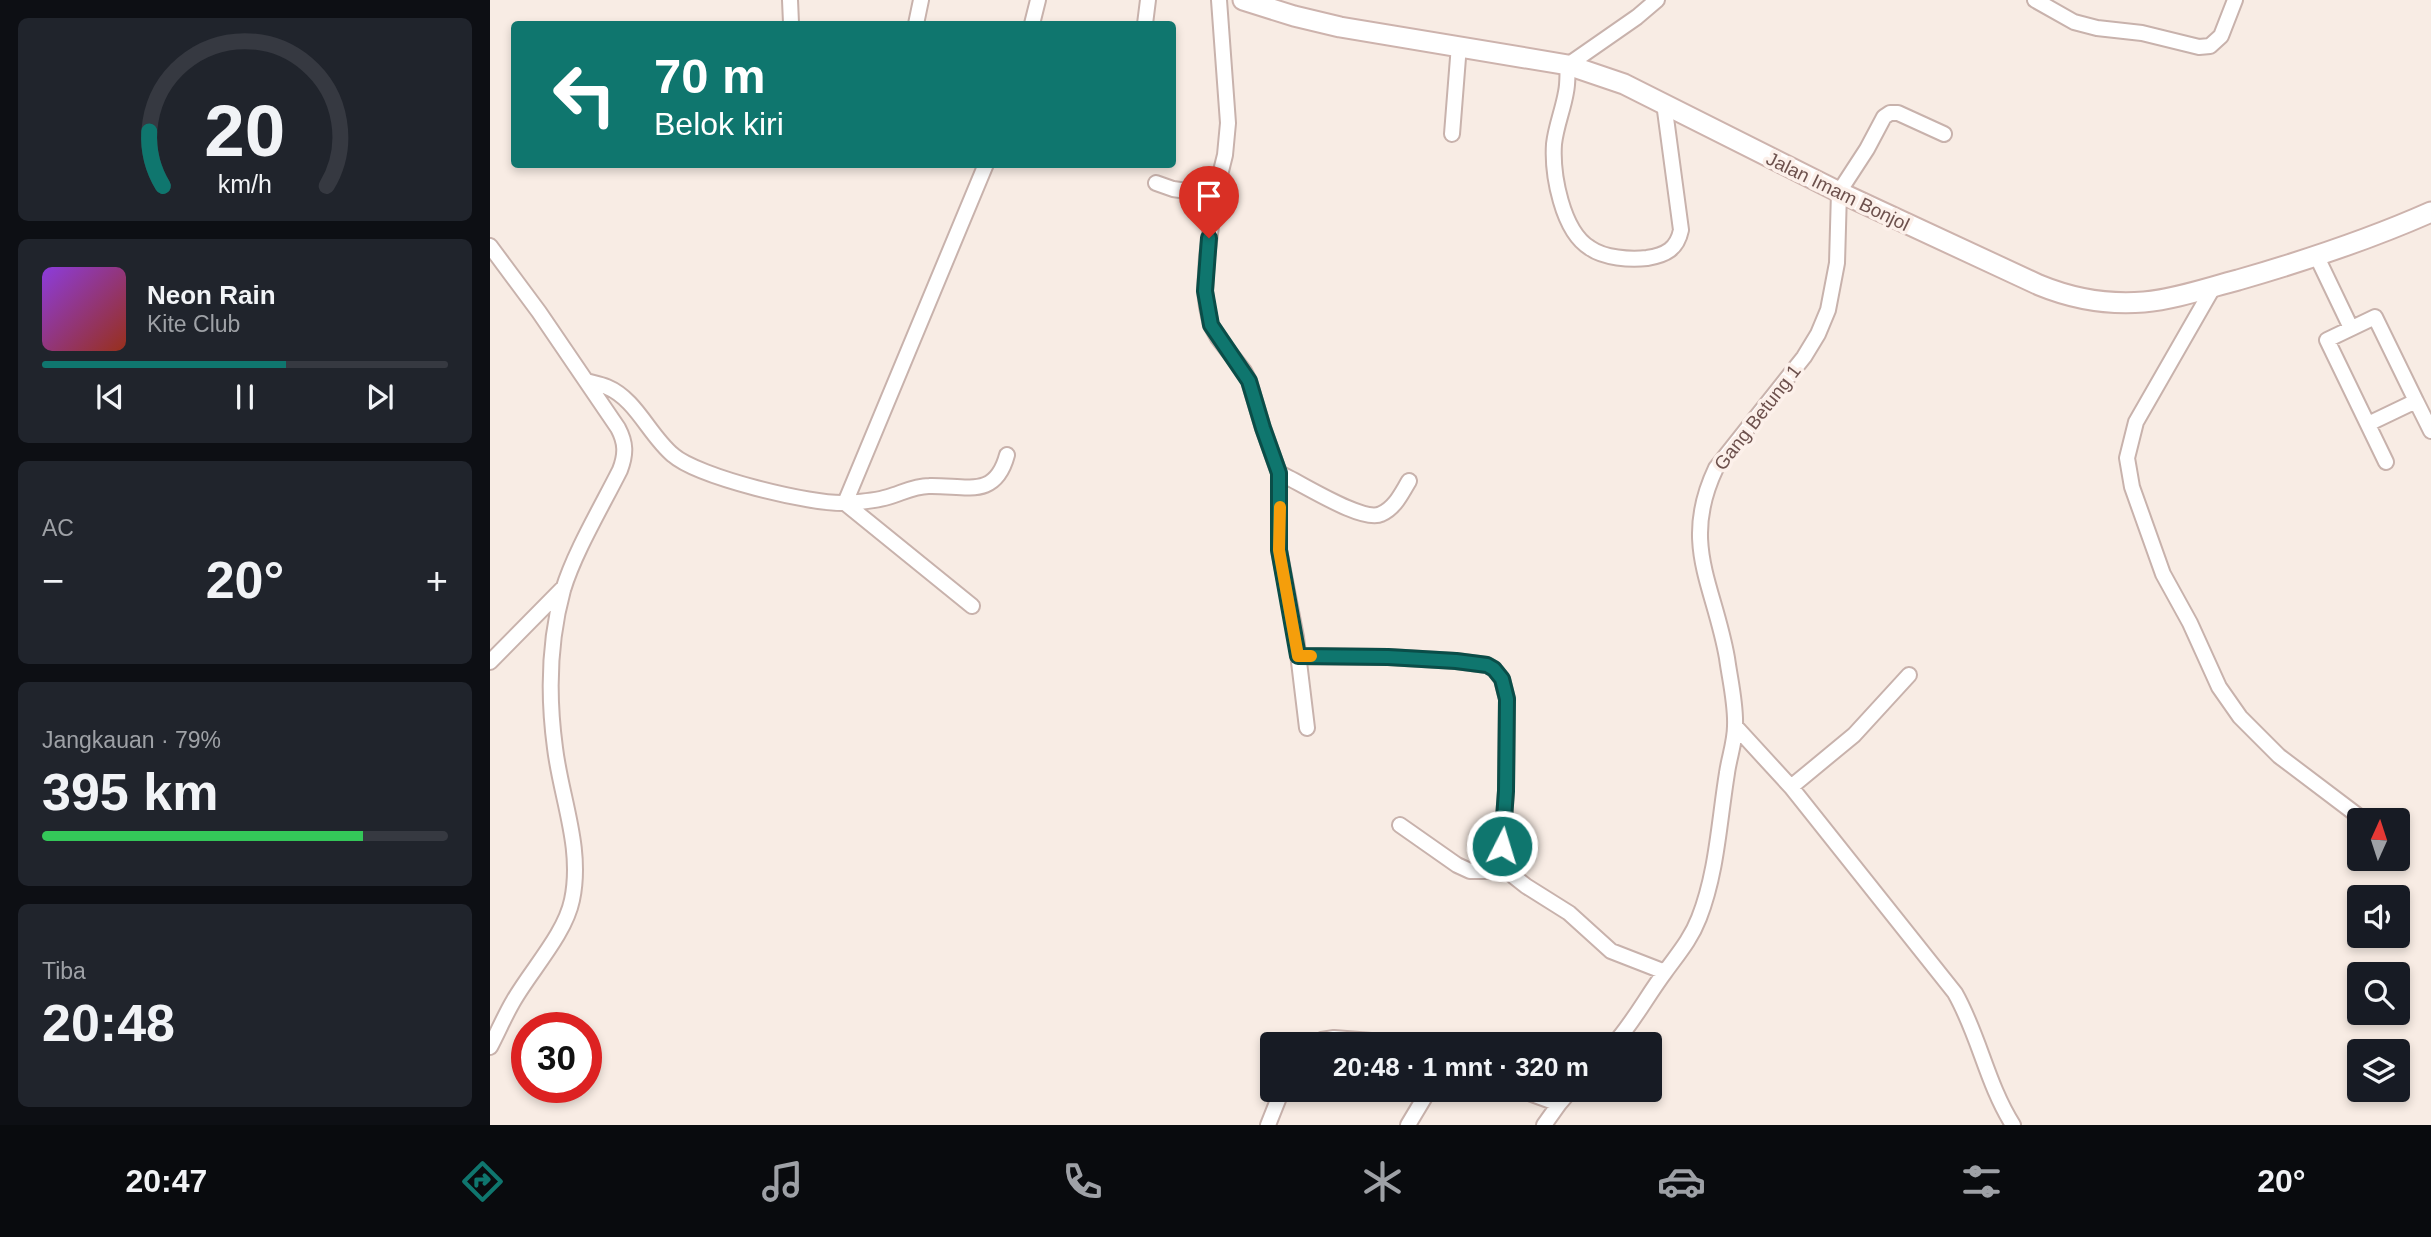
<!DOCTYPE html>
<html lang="id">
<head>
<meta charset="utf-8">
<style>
	:root { --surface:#171b24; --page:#20242c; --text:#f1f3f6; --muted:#9ea1a6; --line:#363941; --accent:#0f766e }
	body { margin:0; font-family:Helvetica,sans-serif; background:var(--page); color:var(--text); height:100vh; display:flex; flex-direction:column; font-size:26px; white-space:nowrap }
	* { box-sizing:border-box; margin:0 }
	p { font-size:23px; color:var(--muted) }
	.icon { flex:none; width:38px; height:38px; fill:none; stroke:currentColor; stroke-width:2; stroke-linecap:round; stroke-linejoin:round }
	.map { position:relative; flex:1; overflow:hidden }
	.details { display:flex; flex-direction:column; gap:18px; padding:18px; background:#0d0f14; width:490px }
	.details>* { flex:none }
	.guide { position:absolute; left:21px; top:21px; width:665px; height:147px; border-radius:7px; box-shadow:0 4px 10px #0003; background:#0f766e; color:#fff; overflow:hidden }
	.needle { width:46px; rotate:3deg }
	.tools { position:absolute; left:1857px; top:808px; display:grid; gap:14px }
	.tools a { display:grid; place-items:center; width:63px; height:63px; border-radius:7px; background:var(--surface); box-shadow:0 4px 10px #0003; font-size:35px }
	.speed { position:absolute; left:21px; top:1012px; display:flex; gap:14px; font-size:35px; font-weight:700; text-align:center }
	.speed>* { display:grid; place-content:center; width:91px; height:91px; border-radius:50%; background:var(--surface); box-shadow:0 4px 10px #0003; line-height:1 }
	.speed .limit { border:10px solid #d22; background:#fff; color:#111 }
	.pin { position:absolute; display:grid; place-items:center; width:60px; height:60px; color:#fff; margin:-72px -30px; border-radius:50% 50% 50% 0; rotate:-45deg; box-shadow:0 0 7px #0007 }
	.pin .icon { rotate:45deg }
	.me { position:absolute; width:77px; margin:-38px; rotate:5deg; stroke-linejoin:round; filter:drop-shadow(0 0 5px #0008) }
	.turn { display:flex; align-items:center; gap:24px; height:147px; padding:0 28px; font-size:32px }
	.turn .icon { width:91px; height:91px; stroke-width:2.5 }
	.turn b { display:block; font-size:49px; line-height:60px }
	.big { font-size:52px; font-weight:600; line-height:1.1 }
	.details .widget { flex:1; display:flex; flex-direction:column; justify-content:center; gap:10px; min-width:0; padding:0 24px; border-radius:10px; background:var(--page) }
	.details .dial { align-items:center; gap:0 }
	.dial svg { height:182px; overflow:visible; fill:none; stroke:var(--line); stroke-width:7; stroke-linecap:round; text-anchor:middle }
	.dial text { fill:var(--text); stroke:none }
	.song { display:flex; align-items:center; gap:21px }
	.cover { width:84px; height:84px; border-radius:10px; background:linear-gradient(135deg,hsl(270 70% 55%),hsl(10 70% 35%)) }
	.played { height:7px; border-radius:4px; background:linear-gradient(90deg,var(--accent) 60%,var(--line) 60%) }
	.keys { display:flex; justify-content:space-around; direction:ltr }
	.heat { display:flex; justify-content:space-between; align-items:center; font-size:38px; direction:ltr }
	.charge { height:10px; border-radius:5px; background:linear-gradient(90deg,#34c759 79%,var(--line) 0) }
	.trip { position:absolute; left:770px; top:1032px; width:402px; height:70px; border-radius:7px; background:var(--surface); box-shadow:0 4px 10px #0003; font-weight:600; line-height:70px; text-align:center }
	.tabs { display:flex; height:112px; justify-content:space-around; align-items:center; background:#090b0e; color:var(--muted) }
	.tabs .icon { width:49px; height:49px }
	.tabs .selected { color:var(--accent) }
	.tabs b { font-size:32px; color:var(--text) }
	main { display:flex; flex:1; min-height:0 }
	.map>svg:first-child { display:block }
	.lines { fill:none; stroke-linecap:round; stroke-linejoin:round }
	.street-casing { stroke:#c8b2ac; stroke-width:18 }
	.secondary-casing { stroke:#cdb3ad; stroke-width:23 }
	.street { stroke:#fff; stroke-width:14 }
	.secondary { stroke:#fff; stroke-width:19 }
	.route-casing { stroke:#0a4d48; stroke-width:18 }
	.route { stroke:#0f766e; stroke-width:12 }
	.slow { stroke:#f59e0b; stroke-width:12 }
	.labels { text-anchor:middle; stroke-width:7; stroke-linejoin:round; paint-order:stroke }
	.street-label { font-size:19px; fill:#6d514d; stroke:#fcf0ea }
</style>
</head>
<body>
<main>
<section class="details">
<div class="widget dial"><svg viewBox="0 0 100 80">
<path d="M14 69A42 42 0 1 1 86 69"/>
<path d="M14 69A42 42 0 0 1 8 45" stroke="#0f766e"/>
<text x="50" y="56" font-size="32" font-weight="700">20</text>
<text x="50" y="72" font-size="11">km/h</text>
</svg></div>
<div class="widget">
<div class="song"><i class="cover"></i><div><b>Neon Rain</b><p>Kite Club</p></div></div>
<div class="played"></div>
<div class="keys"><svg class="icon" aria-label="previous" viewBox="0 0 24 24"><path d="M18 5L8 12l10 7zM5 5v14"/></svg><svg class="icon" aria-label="pause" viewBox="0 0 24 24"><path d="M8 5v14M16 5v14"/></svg><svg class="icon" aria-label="next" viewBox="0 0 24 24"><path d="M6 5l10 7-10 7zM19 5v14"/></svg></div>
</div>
<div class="widget"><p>AC</p>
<div class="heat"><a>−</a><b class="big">20°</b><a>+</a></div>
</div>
<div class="widget"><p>Jangkauan · 79%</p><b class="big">395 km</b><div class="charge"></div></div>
<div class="widget"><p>Tiba</p><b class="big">20:48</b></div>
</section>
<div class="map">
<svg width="1941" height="1125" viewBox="0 0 1941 1125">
	<rect width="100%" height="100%" fill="#f8ece4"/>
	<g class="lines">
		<g class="street-casing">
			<path id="street" d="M 300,0 L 301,23
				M 729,0 L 738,123 L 735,155 L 725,195 L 717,257 L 715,291 L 717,307 L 721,325 L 728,338 L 754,371 L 759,381 L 773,428 L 789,473 L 789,550 L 806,637 L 817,728
				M 1167,0 L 1147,17 L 1078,65 C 1077,74 1078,83 1076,92 C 1073,110 1066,126 1064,144 C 1062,174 1072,231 1100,248 C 1114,258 1140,260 1157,258 C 1176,255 1187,249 1191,230 L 1174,103
				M 1545,0 L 1584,22 L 1607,28 L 1652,33 L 1709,47 L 1720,46 L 1731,36 L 1745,0
				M 426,24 L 431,0
				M 542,24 L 548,0
				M 655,24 L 658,0
				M 962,134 L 969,45
				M 666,183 L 683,189 L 725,195
				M 0,246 L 49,312 L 128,428 C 136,443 136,454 130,470 C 112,506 84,553 73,590 C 59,641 58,696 65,748 C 71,798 93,848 82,900 C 75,934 42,969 24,1000 C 15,1015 8,1032 0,1047
				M 1827,257 L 1861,328
				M 1724,286 L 1646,422 L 1637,458 L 1642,487 L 1673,574 L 1700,623 L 1729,687 L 1750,717 L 1789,756 L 1871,818
				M 96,381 C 103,383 110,384 117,387 C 146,399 159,435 183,455 C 208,477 322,505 356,503 C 369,502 385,501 398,497 C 412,493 424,486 439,486 C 475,485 505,500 517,455
				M 1926,401 L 1941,431
				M 1878,424 L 1926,401 L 1885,317 L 1837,340 L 1896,462
				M 789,473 C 810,482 872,523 891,514 C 905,508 911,494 919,481
				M 482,606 L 355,503 L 496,164
				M 808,656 L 898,657 L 966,661 L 997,665 L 1004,669 L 1012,679 L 1017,699 L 1016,791 L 1012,846 L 1017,871 L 1036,886 L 1079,913 L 1121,951 L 1175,972
				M 0,662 L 74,587
				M 1246,727 L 1301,787 L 1465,993 C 1489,1035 1497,1084 1523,1125
				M 1301,787 L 1364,735 L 1419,675
				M 910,825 L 967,865 L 980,871 L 1017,871
				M 822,1045 L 832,1040 L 844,1038 L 931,1045
				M 1123,1045 C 1143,1023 1157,996 1175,972 C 1188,954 1201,939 1209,918 C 1227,872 1229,822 1237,773 C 1239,758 1245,742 1245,726 C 1246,704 1240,680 1237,658 C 1224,584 1190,544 1226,468 L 1314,357 L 1328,334 L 1338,310 L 1347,263 L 1349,192 L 1377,149 L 1394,117 L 1400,113 L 1408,113 L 1454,134
				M 1031,1090 L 1069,1104 L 1081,1090
				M 778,1125 L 792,1090
				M 918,1125 L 939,1090
				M 1054,1125 L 1069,1104"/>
		</g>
		<g class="secondary-casing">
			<path id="secondary" d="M 753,0 L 804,16 L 850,27 L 1078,65 L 1134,84 L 1349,192 L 1549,285 C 1583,299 1618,305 1654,302 C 1686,299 1717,288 1748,280 C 1814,261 1878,240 1941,212"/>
		</g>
		<use href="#street" class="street"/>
		<use href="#secondary" class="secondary"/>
	</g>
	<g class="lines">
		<g class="route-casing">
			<path id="route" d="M 719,238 L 715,291 L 721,325 L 759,381 L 773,428 L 789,473 L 789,550 L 808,656 L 898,657 L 966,661 L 997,665 L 1004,669 L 1012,679 L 1017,699 L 1016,791 L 1012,846"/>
		</g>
		<use href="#route" class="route"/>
		<path class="slow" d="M 790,507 L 789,550 L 808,656 L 821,656"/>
	</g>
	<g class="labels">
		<g class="street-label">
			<text transform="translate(1348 191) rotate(26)" y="7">Jalan Imam Bonjol</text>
			<text transform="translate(1267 417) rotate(-52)" y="7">Gang Betung 1</text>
		</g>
	</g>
</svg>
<div class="tools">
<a><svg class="needle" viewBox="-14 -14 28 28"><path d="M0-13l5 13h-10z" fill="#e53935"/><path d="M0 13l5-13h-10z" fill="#9ea1a6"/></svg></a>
<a><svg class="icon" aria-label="sound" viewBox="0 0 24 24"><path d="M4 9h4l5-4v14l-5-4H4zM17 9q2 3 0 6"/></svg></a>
<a><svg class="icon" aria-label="search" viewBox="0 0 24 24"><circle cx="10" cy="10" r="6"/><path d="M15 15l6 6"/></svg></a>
<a><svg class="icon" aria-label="layers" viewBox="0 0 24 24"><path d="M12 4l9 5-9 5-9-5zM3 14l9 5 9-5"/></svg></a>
</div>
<div class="speed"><div class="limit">30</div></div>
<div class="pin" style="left:719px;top:238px;background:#d93025"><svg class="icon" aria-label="arrive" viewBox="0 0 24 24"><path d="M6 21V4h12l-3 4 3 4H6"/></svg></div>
<svg class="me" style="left:1012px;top:846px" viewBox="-20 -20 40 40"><circle r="17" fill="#0f766e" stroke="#fff" stroke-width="3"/><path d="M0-11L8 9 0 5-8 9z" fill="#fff"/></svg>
<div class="trip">20:48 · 1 mnt · 320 m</div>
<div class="guide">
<div class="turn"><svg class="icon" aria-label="left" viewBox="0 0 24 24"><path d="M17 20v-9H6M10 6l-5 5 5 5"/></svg><div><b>70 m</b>Belok kiri</div></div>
</div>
</div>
</main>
<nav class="tabs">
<b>20:47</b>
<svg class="icon selected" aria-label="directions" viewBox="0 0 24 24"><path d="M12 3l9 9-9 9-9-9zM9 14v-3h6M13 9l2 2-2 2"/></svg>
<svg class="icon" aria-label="music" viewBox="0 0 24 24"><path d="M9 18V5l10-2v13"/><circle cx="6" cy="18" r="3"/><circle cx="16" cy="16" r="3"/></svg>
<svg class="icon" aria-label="phone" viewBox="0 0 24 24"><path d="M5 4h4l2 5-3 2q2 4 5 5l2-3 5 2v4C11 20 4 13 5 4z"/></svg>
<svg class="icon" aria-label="climate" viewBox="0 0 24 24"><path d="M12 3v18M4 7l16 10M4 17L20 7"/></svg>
<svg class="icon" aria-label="car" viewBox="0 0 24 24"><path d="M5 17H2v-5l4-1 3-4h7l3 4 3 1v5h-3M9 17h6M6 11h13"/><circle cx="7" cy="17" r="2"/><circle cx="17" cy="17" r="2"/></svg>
<svg class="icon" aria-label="filters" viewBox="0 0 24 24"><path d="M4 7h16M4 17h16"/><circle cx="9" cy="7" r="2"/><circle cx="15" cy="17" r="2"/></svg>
<b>20°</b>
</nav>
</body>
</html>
